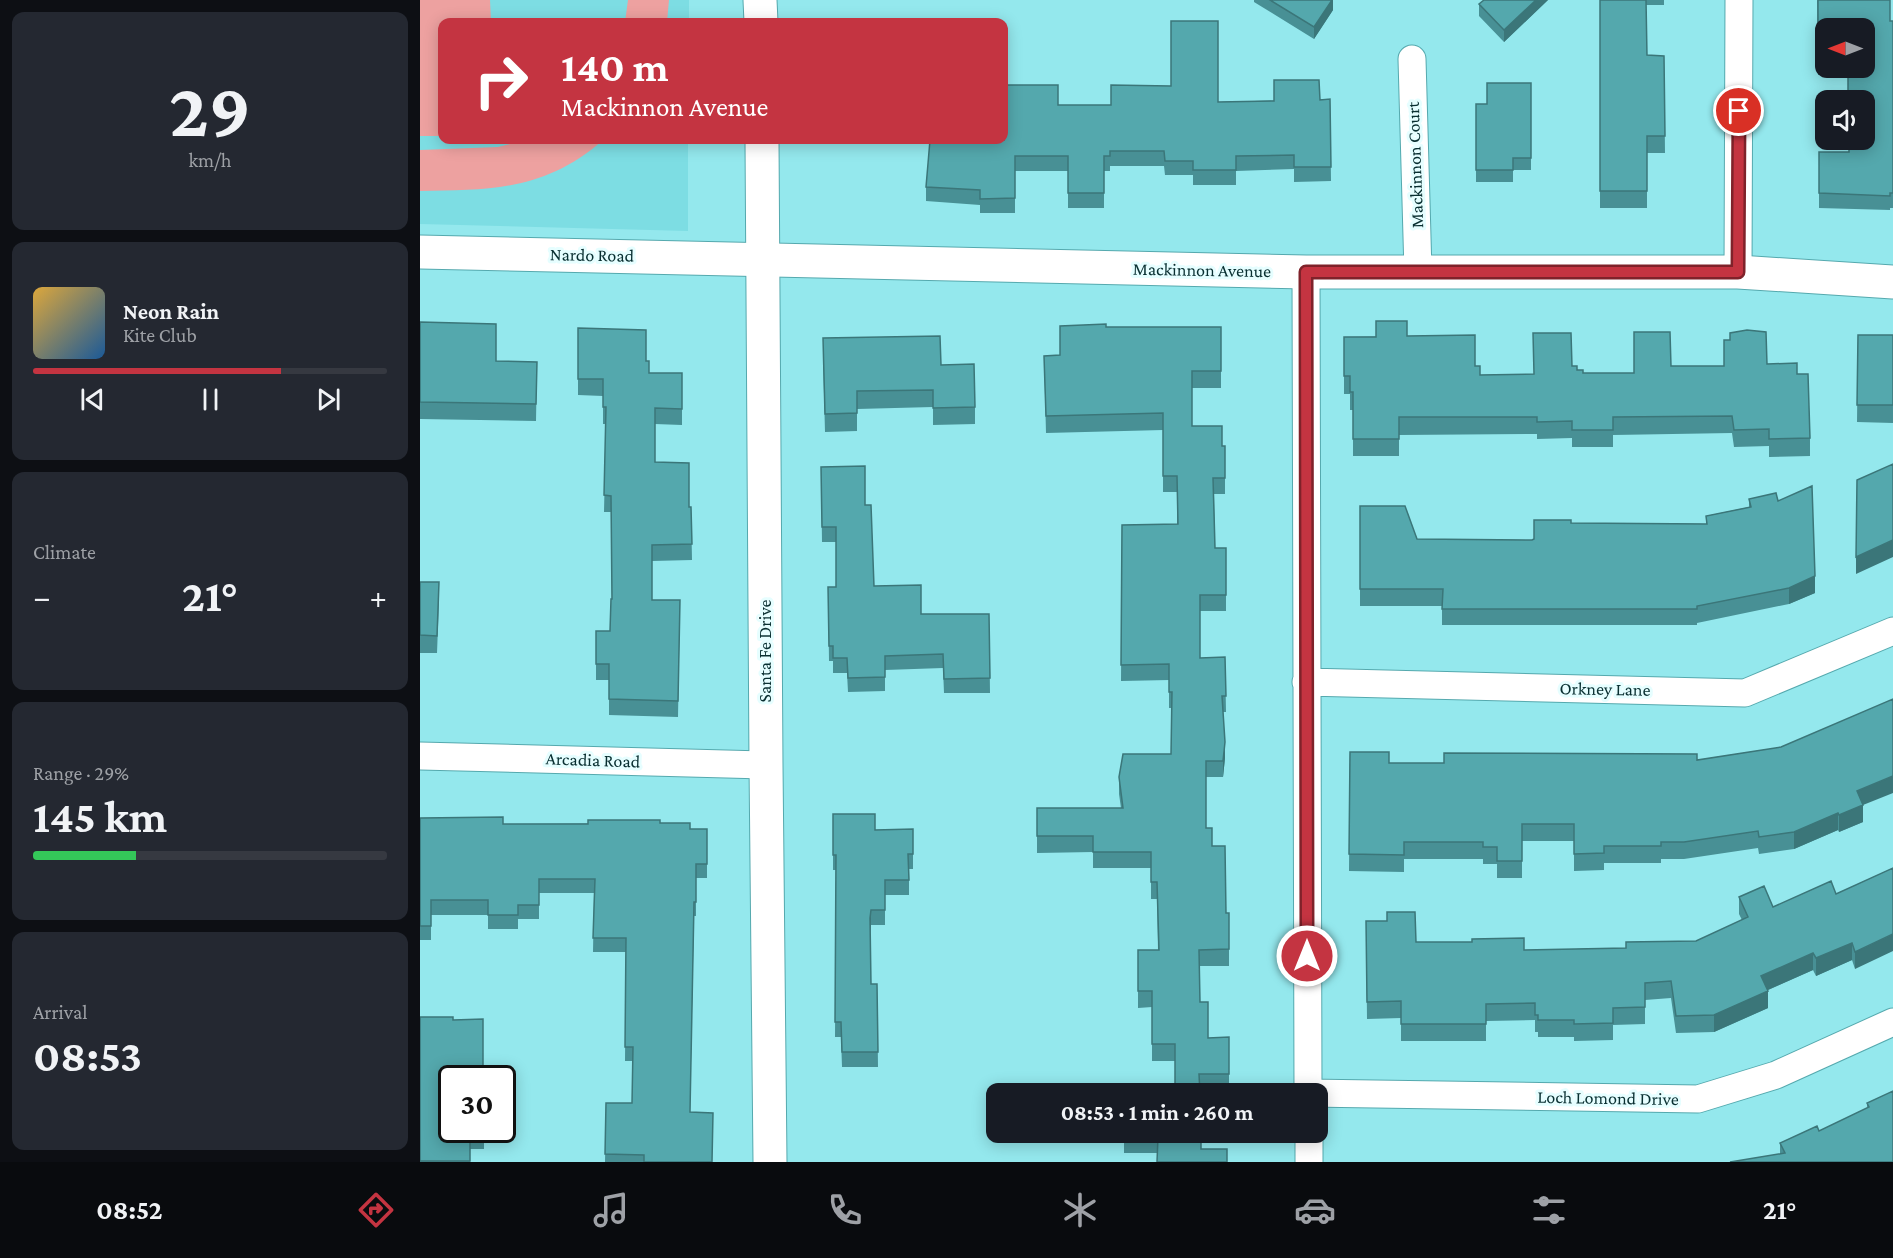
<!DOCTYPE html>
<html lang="en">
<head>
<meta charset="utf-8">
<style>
	:root { --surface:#171b24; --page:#242831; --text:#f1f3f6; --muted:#9ea1a6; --line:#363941; --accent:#c43441 }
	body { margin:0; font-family:"Crimson Pro",serif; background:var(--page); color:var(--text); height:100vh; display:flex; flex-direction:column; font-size:22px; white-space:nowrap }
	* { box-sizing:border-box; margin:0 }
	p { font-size:20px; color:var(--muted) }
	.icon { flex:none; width:33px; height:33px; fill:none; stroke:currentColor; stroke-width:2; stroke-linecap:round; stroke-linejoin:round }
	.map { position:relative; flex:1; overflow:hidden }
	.sheet { display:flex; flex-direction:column; gap:12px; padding:12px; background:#0d0f14; width:420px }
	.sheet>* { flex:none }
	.guide { position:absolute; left:18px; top:18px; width:570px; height:126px; border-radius:12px; box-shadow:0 3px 15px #0003; background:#c43441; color:#fff; overflow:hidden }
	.needle { width:39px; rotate:270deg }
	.tools { position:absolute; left:1395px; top:18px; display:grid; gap:12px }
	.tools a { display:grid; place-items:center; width:60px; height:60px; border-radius:12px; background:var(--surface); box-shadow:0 3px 15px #0003; font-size:30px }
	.speed { position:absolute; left:18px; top:1065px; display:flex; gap:12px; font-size:30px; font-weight:700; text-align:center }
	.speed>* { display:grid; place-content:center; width:78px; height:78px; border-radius:50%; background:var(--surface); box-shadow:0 3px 15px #0003; line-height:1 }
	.speed .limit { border:3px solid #111; border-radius:9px; background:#fff; color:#111 }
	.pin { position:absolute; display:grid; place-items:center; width:51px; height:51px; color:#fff; margin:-26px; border:3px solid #fff; border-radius:50%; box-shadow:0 2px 6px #0007 }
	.me { position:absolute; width:66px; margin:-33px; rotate:0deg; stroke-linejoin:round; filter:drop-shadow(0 0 4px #0008) }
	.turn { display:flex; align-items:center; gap:21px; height:126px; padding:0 24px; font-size:27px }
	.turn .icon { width:78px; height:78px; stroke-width:2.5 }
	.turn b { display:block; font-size:42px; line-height:51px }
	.big { font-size:45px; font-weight:700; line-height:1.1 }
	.sheet .tile { flex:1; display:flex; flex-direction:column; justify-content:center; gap:9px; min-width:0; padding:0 21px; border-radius:12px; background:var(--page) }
	.sheet .dial { align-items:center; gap:0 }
	.dial b { font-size:78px; line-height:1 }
	.song { display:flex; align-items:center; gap:18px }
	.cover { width:72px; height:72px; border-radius:9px; background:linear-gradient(135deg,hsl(40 70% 55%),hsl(210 70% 35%)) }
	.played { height:6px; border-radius:3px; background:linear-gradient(90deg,var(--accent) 70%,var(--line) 70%) }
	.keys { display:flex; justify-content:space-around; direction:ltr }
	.heat { display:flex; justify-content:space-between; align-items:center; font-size:33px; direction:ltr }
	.charge { height:9px; border-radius:4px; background:linear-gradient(90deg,#34c759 29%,var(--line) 0) }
	.trip { position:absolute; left:566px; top:1083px; width:342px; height:60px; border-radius:12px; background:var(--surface); box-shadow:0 3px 15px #0003; font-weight:700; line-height:60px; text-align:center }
	.tabs { display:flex; height:96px; justify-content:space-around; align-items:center; background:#090b0e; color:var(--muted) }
	.tabs .icon { width:42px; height:42px }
	.tabs .active { color:var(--accent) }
	.tabs b { font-size:27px; color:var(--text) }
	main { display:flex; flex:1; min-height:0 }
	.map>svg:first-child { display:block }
	.built { fill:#7ddde3 }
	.green { fill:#eda1a0 }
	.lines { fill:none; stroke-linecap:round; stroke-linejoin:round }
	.minor-casing { stroke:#55a9ae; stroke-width:29 }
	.tertiary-casing { stroke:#55a9ae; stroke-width:35 }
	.secondary-casing { stroke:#55a9ae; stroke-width:35 }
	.minor { stroke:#fff; stroke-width:27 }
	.tertiary { stroke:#fff; stroke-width:33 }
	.secondary { stroke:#fff; stroke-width:33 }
	.wall { fill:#489095; fill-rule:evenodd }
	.shaded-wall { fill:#3b7679 }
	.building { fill:#54a8ad; stroke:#3b7679; stroke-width:1.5 }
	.route-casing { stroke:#7f222a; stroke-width:15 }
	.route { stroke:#c43441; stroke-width:10 }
	.labels { text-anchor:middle; stroke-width:6; stroke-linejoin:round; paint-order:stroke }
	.street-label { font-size:18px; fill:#092f31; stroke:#e6feff }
</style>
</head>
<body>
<main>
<section class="sheet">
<div class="tile dial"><b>29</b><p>km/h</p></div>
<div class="tile">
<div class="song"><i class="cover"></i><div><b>Neon Rain</b><p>Kite Club</p></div></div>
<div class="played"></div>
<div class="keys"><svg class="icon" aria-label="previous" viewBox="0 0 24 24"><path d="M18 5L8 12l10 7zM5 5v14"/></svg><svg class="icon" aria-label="pause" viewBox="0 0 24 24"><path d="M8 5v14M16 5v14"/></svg><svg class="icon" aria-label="next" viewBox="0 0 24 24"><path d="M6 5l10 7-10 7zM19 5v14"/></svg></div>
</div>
<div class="tile"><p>Climate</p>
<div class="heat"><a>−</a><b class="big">21°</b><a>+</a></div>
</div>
<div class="tile"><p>Range · 29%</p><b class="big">145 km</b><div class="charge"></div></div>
<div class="tile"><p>Arrival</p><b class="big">08:53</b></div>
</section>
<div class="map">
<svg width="1473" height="1162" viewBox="0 0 1473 1162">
	<rect width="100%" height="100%" fill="#94e8ed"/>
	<path class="built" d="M 0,0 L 269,0 L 269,22 L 22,22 L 22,140 L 268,140 L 268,231 L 0,224 Z"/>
	<path class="green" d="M 0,0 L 70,0 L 71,22 L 22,22 L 22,136 L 0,136 Z
		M 208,0 L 249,0 L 247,22 L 205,22 Z
		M 106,140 L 183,140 C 126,190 72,190 0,191 L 0,150 L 78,147 Z"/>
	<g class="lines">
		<g class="minor-casing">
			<path id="minor" d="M 992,59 L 998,272
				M 886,272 L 888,1094
				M 1318,272 L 1319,0
				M 886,682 L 1325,693 L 1473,631
				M 0,756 L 346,765
				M 888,1093 L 1278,1099 L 1356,1075 L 1473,1022
				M 889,1132 L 889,1162"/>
		</g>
		<g class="tertiary-casing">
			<path id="tertiary" d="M 0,252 L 886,272 L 1318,272 L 1473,282"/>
		</g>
		<g class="secondary-casing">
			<path id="secondary" d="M 340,0 L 341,22
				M 342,140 L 346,765 L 350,1162"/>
		</g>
		<use href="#minor" class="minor"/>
		<use href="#tertiary" class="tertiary"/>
		<use href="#secondary" class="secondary"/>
	</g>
	<path class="wall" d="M 834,0 L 913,0 L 913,10 L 894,39 L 834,2 Z
		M 1128,0 L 1084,42 L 1059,16 L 1059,4 Z
		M 1180,0 L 1244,0 L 1244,5 L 1226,5 L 1227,55 L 1244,56 L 1245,153 L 1227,153 L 1227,208 L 1180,208 Z
		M 1397,0 L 1470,21 L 1473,21 L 1473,208 L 1470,208 L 1470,210 L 1399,208 L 1399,152 L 1429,152 L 1428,74 L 1398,75 ZM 1406,28 L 1444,68 L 1406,68 Z
		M 1111,83 L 1111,170 L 1093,170 L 1093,182 L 1056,182 L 1056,104 L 1067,104 Z
		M 910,99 L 911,181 L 874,182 L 874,169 L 816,171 L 816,185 L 773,185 L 773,175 L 745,175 L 744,166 L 690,166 L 690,171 L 684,171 L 684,208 L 648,208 L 648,171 L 595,171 L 595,213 L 560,213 L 560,205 L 506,201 L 506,187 L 638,105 L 691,105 Z
		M 0,322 L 76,361 L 117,362 L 116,421 L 0,419 Z
		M 686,327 L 801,327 L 801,388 L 772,388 L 772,426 L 802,446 L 805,446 L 805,494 L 794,494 L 795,548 L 806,548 L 806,611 L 780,611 L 780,658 L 805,657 L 806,712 L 803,712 L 805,758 L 803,777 L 786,777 L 786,828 L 792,846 L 806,913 L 809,913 L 809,966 L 779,966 L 780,1002 L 788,1038 L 809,1037 L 809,1090 L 780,1091 L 755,1061 L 732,1061 L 732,1007 L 718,1008 L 718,967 L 738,950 L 737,899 L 731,899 L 731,868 L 673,868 L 673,852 L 617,853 L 617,808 L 701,808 L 699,794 L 699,777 L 751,754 L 752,708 L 749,708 L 749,680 L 701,681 L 702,525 L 757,524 L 757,492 L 743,492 L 743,430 L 626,433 L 624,356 L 640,355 Z
		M 158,328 L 226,361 L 229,373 L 262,373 L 262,425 L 235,424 L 235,462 L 269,507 L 271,507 L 272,560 L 232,561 L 232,600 L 260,600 L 258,717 L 189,715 L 189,680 L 176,680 L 176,631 L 190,631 L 192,599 L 191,512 L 184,512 L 186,424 L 183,424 L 183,396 L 158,395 Z
		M 1438,335 L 1473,335 L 1473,423 L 1437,422 Z
		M 987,336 L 1055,366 L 1060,375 L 1114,374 L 1152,366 L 1163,373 L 1214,373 L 1251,366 L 1304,366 L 1347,364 L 1377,374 L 1390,438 L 1390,456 L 1349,457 L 1349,446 L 1314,447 L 1312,433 L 1193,435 L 1193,447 L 1152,447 L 1152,438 L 1117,439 L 1117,434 L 979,435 L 979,456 L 933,456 L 933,410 L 930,410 L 930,394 L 924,394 L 924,337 Z
		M 403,356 L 521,365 L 555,407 L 555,424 L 513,425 L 513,407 L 437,409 L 437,431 L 405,432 Z
		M 401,467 L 445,505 L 454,586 L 501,614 L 569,614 L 570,693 L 524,693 L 523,668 L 465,670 L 465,691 L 428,692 L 427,673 L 413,673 L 413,661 L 409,661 L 408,587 L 416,587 L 416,542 L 402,542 Z
		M 1329,499 L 1358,501 L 1395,593 L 1369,604 L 1277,623 L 1277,625 L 1022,625 L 1022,606 L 940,606 L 940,506 L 997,539 L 1112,540 L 1151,523 L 1286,524 L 1286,516 L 1329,507 Z
		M 0,582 L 19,600 L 17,653 L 0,653 Z
		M 1361,747 L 1443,805 L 1443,822 L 1419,832 L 1418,830 L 1374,849 L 1339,854 L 1338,848 L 1264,859 L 1241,859 L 1241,863 L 1184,863 L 1184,870 L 1154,871 L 1154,841 L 1102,841 L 1102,878 L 1077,878 L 1077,864 L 1063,864 L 1063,859 L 984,859 L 984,872 L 929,871 L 930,752 L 969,763 L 1024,763 L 1277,760 Z
		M 413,814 L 455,830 L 493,829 L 493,869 L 489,869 L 489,895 L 465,895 L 465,925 L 451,925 L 450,932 L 451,984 L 457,984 L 458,1067 L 422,1067 L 421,1037 L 415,1037 L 416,870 L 413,870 Z
		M 0,818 L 83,824 L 240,823 L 270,829 L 287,829 L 287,878 L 276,878 L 276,916 L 274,916 L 270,1112 L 292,1162 L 185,1162 L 186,1103 L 212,1103 L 213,1061 L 205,1061 L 206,952 L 173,952 L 174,893 L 119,893 L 119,919 L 98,919 L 98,929 L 68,929 L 68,915 L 11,915 L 11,940 L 0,940 Z
		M 1473,868 L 1435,969 L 1432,960 L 1396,976 L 1393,970 L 1348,990 L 1348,1008 L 1294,1032 L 1256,1033 L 1251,998 L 1225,1000 L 1225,1024 L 1193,1025 L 1193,1040 L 1154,1041 L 1154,1037 L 1118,1037 L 1118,1032 L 1115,1032 L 1115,1020 L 1066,1021 L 1066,1041 L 981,1041 L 981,1018 L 947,1019 L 946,921 L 996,942 L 1104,950 L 1206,948 L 1276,941 L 1322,920 L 1319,914 L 1319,897 L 1353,907 L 1416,894 Z
		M 0,1017 L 33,1020 L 64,1130 L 64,1149 L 50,1149 L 50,1162 L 0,1162 Z
		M 1447,1103 L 1473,1162 L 1360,1154 L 1360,1143 L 1399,1131 L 1447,1108 Z
		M 704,1132 L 781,1132 L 737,1153 L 704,1153 Z"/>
	<path class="shaded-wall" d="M 912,0 L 913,0 L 913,10 L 894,39 L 894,27 Z
		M 1116,0 L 1128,0 L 1084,42 L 1084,30 Z
		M 1473,540 L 1473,557 L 1436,574 L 1436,557 Z
		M 1395,576 L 1395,593 L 1369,604 L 1369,588 Z
		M 805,742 L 805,758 L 803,777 L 803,761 Z
		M 1473,776 L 1473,793 L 1443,805 L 1443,822 L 1419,832 L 1419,815 L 1437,791 Z
		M 1418,813 L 1418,830 L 1374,849 L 1374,832 Z
		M 451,910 L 451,925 L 450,933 L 450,918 Z
		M 1473,934 L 1473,951 L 1435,969 L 1435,952 Z
		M 1432,943 L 1432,960 L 1396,976 L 1396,958 Z
		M 1393,953 L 1393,970 L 1341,993 L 1341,976 Z
		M 1348,991 L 1348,1008 L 1294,1032 L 1294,1015 Z"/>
	<path class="building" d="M 850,0 L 912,0 L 894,27 Z
		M 1064,0 L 1116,0 L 1084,30 L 1059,4 Z
		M 1180,0 L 1226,0 L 1227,55 L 1244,56 L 1245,136 L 1227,136 L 1227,191 L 1180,191 Z
		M 1398,0 L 1470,0 L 1470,21 L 1473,21 L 1473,193 L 1470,193 L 1470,196 L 1399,193 L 1399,152 L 1429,152 L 1429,140 L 1444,140 L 1444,100 L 1428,100 L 1428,68 L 1444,68 L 1444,28 L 1406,28 L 1406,60 L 1398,60 Z
		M 751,21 L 798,21 L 798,102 L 854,101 L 854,80 L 899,80 L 900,100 L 910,99 L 911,167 L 874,167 L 874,155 L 816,156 L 816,170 L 773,170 L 773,161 L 745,161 L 744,151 L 690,151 L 690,156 L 684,156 L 684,193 L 648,193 L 648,156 L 595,156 L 595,198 L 560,199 L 560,190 L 506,187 L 510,140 L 584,140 L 584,85 L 638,85 L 638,105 L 691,105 L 691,85 L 751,86 Z
		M 1067,83 L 1111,83 L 1111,158 L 1093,158 L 1093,170 L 1056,170 L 1056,104 L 1067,104 Z
		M 956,321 L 987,321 L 987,336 L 1055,335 L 1055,366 L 1060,366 L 1060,375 L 1114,374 L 1113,333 L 1151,333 L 1152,366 L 1157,366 L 1157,370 L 1163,370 L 1163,373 L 1214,373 L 1214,332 L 1250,332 L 1251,366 L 1304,366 L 1304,340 L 1310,340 L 1310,333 L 1327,330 L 1346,332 L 1347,364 L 1377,363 L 1377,374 L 1388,374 L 1390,438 L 1349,439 L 1349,429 L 1314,430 L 1312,416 L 1193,417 L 1193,430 L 1152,430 L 1152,421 L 1117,422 L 1117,417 L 979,417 L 979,439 L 933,439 L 933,392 L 930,392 L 930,376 L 924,376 L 924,337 L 956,337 Z
		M 0,322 L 76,324 L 76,361 L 117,362 L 116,404 L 0,402 Z
		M 686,324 L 686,327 L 801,327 L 801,371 L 772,371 L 772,426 L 802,426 L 802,446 L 805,446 L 805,478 L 793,478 L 795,548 L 806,548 L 806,595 L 780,595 L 780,658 L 805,657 L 806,696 L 802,696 L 805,742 L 803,761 L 786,761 L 786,828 L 792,828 L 792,846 L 805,846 L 806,913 L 809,913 L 809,949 L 779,950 L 780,1002 L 788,1002 L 788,1038 L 809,1037 L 809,1074 L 779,1074 L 780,1094 L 755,1094 L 755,1044 L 732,1044 L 732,991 L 718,991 L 718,950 L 739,950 L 737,882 L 731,882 L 731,852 L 673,852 L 673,836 L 617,836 L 617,808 L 703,808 L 699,777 L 703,754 L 751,754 L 752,692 L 749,692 L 749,664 L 701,665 L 702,525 L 758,524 L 757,476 L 743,476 L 743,413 L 626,416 L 624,356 L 640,355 L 640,326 Z
		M 158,328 L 226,330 L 226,361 L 229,361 L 229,373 L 262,373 L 262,409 L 235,408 L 235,462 L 269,463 L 269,507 L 271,507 L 272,544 L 232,545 L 232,600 L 260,600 L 258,701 L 189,699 L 189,664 L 176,664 L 176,631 L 190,631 L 191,599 L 192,599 L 191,496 L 184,495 L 186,407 L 183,407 L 183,379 L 158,379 Z
		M 1438,335 L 1473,335 L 1473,405 L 1437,405 Z
		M 520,336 L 521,365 L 554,364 L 555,407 L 513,408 L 513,390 L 437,391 L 437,413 L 405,414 L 403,338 Z
		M 1473,464 L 1473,540 L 1436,557 L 1437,480 Z
		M 445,466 L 445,505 L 451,505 L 454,586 L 501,585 L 501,614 L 569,614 L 570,678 L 524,679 L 523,654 L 465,656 L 465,677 L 428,678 L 427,658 L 413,658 L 413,646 L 409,646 L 408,587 L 416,587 L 416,527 L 402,527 L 401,467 Z
		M 1392,486 L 1395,576 L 1369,588 L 1277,606 L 1277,609 L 1022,609 L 1023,589 L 940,589 L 940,506 L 985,506 L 997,539 L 1112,540 L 1114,539 L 1114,520 L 1151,520 L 1151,523 L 1287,524 L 1286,516 L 1331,507 L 1329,499 L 1356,493 L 1358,501 Z
		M 0,582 L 19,582 L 17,636 L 0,635 Z
		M 1473,699 L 1473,776 L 1437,791 L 1443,805 L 1419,815 L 1418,813 L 1374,832 L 1339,837 L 1338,831 L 1264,842 L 1241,842 L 1241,846 L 1184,846 L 1184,853 L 1154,854 L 1154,824 L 1102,824 L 1102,861 L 1077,861 L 1077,847 L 1063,847 L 1063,842 L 984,842 L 984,855 L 929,854 L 930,752 L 969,752 L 969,763 L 1024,763 L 1024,753 L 1277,754 L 1277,760 L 1361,747 Z
		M 413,814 L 455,814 L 455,830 L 493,829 L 493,854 L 488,854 L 489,880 L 465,880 L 465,910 L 451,910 L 450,918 L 451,984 L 457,984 L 458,1052 L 422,1052 L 421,1022 L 415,1022 L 416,855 L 413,855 Z
		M 83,817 L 83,824 L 168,824 L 168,820 L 240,820 L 240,823 L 270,823 L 270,829 L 287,829 L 287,864 L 276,864 L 276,902 L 274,902 L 270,1112 L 293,1113 L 292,1162 L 224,1162 L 224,1155 L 185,1154 L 186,1103 L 212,1103 L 213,1047 L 205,1047 L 206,938 L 173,938 L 175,879 L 119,879 L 119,905 L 98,905 L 98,915 L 68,915 L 68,900 L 11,900 L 11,926 L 0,926 L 0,818 Z
		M 1473,868 L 1473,934 L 1435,952 L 1432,943 L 1396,958 L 1393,953 L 1341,976 L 1348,991 L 1294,1015 L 1256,1016 L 1251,981 L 1225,983 L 1225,1007 L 1193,1008 L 1193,1023 L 1154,1024 L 1154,1020 L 1118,1020 L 1118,1015 L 1115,1015 L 1115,1003 L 1066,1004 L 1066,1024 L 981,1024 L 981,1001 L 947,1002 L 946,921 L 967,921 L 967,912 L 995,912 L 996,942 L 1052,942 L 1052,939 L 1104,938 L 1104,950 L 1206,948 L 1206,942 L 1276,941 L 1328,917 L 1319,897 L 1344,886 L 1353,907 L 1411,881 L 1416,894 Z
		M 0,1017 L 33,1017 L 33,1020 L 63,1019 L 63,1078 L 32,1078 L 32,1130 L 64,1130 L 64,1132 L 50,1132 L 50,1161 L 0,1161 Z
		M 1473,1091 L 1473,1162 L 1310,1162 L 1365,1153 L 1360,1143 L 1397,1126 L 1399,1131 L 1449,1107 L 1447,1103 Z
		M 704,1132 L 781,1132 L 781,1149 L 807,1149 L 807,1162 L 737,1162 L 738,1137 L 704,1137 Z"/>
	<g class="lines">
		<g class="route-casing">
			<path id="route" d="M 887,956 L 886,272 L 1318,272 L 1319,111"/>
		</g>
		<use href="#route" class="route"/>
	</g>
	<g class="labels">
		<g class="street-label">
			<text transform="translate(995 165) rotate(-92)" y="6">Mackinnon Court</text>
			<text transform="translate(172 255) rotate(1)" y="6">Nardo Road</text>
			<text transform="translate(782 270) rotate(1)" y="6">Mackinnon Avenue</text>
			<text transform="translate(345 651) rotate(-90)" y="6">Santa Fe Drive</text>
			<text transform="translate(1185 689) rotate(1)" y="6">Orkney Lane</text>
			<text transform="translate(173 760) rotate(2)" y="6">Arcadia Road</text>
			<text transform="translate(1188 1098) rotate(1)" y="6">Loch Lomond Drive</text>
		</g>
	</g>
</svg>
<div class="tools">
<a><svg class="needle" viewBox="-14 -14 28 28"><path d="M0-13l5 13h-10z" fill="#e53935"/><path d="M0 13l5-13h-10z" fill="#9ea1a6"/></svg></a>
<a><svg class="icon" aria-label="sound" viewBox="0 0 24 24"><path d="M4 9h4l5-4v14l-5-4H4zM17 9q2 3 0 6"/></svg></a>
</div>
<div class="speed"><div class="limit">30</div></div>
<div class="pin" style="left:1319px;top:111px;background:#d93025"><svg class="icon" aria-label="arrive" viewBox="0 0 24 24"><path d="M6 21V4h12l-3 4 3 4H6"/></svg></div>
<svg class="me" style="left:887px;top:956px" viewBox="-20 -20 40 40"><circle r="17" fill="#c43441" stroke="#fff" stroke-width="3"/><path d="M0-11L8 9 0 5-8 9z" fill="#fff"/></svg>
<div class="trip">08:53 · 1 min · 260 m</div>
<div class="guide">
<div class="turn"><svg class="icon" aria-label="right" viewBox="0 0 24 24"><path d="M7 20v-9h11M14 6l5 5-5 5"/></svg><div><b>140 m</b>Mackinnon Avenue</div></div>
</div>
</div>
</main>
<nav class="tabs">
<b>08:52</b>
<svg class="icon active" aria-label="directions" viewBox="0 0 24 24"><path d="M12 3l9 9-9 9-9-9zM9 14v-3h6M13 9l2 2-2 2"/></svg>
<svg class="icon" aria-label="music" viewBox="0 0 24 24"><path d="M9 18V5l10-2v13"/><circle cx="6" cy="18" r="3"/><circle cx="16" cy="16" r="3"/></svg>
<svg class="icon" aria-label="phone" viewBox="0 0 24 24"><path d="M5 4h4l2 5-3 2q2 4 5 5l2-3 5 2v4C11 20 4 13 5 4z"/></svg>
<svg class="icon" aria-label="climate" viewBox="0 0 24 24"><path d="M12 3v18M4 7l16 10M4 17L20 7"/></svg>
<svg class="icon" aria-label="car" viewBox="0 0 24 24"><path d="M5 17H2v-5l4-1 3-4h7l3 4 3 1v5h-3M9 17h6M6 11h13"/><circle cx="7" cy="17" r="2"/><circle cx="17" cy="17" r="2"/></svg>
<svg class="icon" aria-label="filters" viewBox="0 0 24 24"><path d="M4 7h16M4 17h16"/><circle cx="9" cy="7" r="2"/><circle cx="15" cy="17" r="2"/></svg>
<b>21°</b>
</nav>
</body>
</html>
